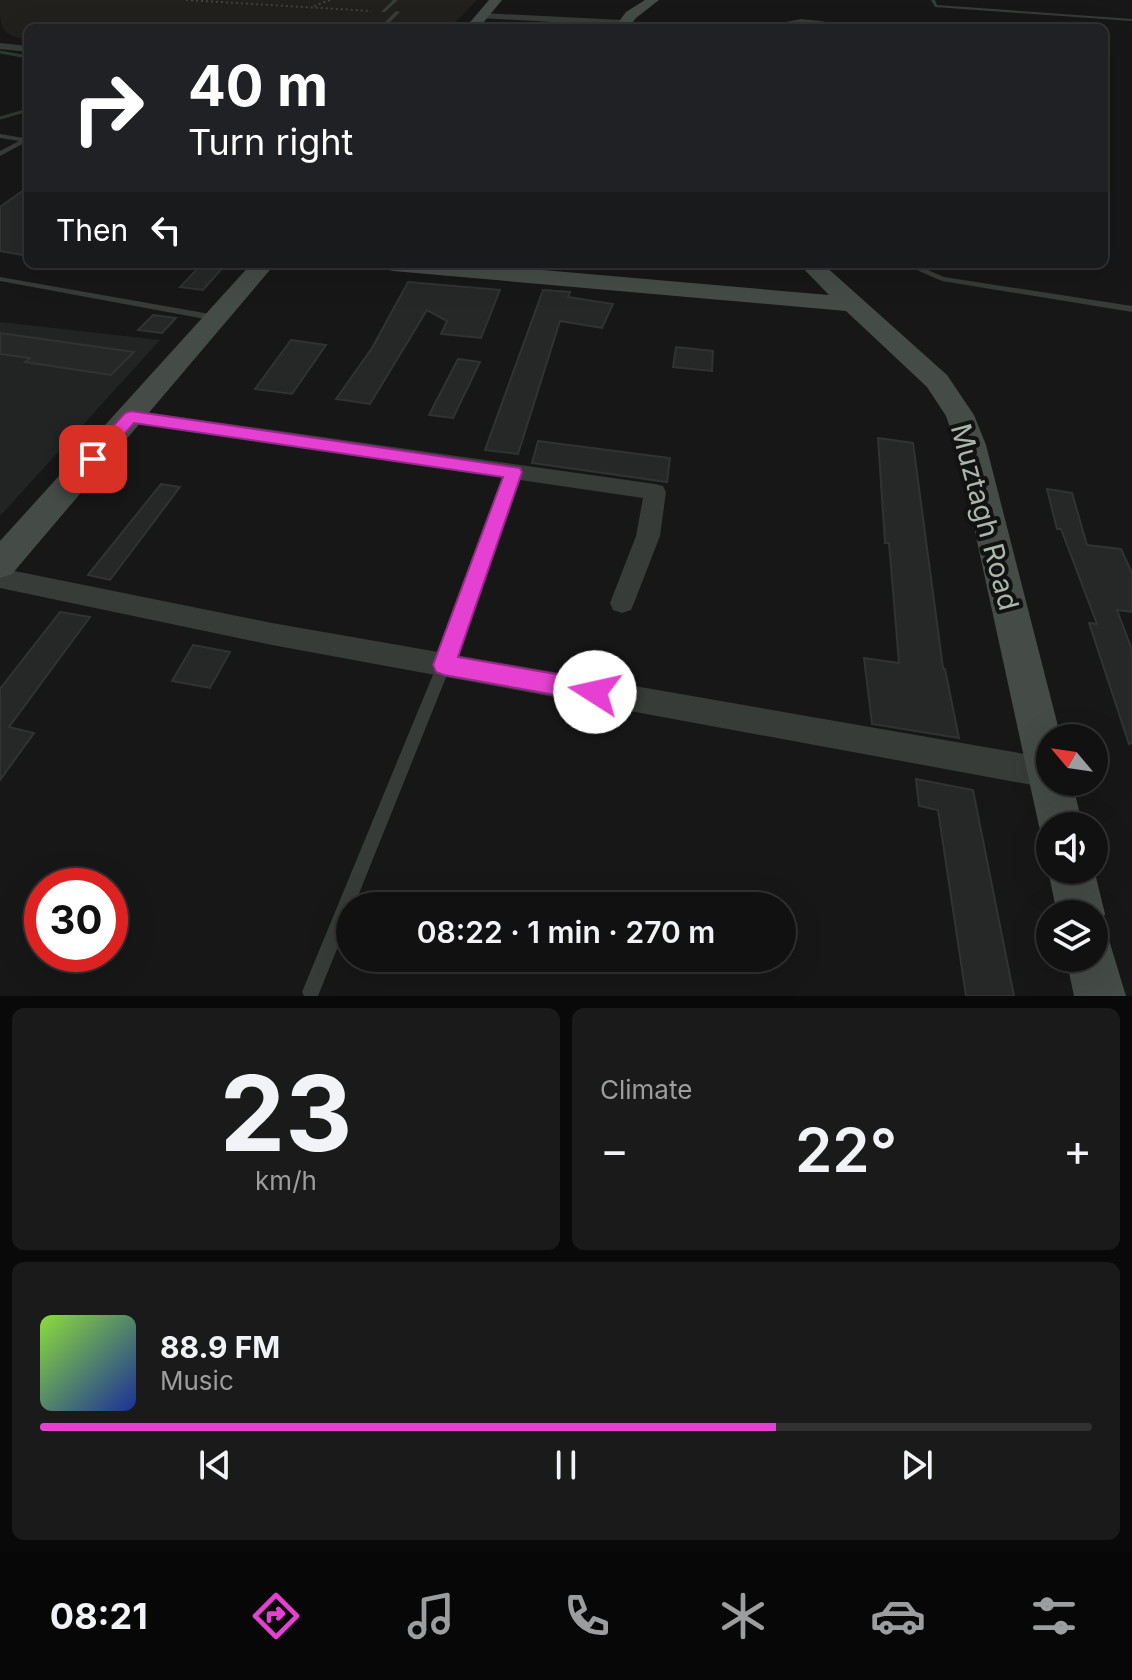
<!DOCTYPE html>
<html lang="en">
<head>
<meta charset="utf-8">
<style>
	:root { --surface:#101110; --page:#191a19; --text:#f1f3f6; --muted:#9c9d9f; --line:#303130; --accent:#e540d1 }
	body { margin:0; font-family:Inter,sans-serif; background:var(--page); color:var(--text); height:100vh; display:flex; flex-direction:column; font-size:30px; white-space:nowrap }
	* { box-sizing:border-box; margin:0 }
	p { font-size:26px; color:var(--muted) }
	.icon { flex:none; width:44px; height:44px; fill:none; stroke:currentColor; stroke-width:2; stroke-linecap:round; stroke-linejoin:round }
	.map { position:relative; height:996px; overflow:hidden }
	.drawer { display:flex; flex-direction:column; gap:12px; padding:12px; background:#090909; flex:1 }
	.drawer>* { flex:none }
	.top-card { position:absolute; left:24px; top:24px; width:1084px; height:244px; border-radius:12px; box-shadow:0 8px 32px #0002,0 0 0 2px var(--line); background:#202124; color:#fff; overflow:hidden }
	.needle { width:52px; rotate:299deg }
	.controls { position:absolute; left:1036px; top:724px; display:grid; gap:16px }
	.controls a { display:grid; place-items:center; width:72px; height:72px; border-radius:50%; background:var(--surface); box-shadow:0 8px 32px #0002,0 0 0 2px var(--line); font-size:40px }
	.speed { position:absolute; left:24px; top:868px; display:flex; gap:16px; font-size:40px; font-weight:700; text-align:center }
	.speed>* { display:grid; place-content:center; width:104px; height:104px; border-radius:50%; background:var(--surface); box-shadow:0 8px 32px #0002,0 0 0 2px var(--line); line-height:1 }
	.speed .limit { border:12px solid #d22; background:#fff; color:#111 }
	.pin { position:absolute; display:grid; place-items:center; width:68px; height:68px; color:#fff; margin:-34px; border-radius:16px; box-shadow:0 4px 12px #0006 }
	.me { position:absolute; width:88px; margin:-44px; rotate:280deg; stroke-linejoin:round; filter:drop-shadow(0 0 6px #0008) }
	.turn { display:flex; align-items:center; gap:28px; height:168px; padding:0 32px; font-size:36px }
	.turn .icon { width:104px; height:104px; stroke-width:2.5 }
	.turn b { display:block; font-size:56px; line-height:68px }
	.then { display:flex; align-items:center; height:76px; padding:0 32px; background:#0003; gap:16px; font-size:30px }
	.big { font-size:60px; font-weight:600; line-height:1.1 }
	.drawer .card { flex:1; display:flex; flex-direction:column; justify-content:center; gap:12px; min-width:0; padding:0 28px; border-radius:12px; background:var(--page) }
	.drawer .dial { align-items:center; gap:0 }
	.dial b { font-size:104px; line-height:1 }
	.song { display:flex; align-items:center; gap:24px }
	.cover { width:96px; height:96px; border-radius:12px; background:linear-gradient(135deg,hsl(90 70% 55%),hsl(230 70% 35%)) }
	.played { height:8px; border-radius:4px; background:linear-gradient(90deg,var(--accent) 70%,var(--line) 70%) }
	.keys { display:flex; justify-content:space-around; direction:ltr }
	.heat { display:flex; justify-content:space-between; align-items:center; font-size:44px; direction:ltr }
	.drawer .tiles { flex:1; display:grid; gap:12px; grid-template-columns:1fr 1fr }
	.card:last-child { grid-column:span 2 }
	.trip { position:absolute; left:336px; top:892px; width:460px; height:80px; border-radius:40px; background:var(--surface); box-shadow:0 8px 32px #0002,0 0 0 2px var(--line); font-weight:600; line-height:80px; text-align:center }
	.menu { display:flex; height:128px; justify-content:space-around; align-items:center; background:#060706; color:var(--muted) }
	.menu .icon { width:56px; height:56px }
	.menu .selected { color:var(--accent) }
	.menu b { font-size:36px; color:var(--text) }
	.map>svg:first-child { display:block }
	.built { fill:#222423 }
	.green { fill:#22201c }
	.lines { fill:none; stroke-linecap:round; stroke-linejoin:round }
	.stream { stroke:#2e3a2d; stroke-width:3 }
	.building { fill:#262827; stroke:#303331; stroke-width:2 }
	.path { stroke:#3d433e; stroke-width:2; stroke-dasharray:2 3; stroke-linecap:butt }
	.lane { fill:#373c38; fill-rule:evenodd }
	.street { fill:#373c38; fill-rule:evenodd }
	.secondary { fill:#454c47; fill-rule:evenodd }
	.route { fill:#e540d1; stroke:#952a88; stroke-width:2 }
	.labels { text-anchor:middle; stroke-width:8; stroke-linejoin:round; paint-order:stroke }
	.street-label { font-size:28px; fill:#a9b6ab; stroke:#111211 }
</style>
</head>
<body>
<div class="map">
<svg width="1132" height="996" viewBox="0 0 1132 996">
	<rect width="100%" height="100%" fill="#161716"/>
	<path class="built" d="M 0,322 L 160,340 L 0,516 Z"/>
	<path class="green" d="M 0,0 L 477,0 L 450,28 L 28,28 L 28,40 C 0,34 0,30 0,0 Z"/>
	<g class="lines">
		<path class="stream" d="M 0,52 L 28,57
			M 0,118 L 28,110"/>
	</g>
	<path class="building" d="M 28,187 L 28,256 L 0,251 L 0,207 Z
		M 202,264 L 226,264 L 203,290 L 180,287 Z
		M 408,282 L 500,290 L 481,338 L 441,334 L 447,321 L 427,310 L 370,404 L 336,399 L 372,348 Z
		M 543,290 L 570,292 L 568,297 L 613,304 L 602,328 L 560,321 L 518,454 L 485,450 Z
		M 153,315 L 176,318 L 162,333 L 138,330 Z
		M 0,333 L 134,352 L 111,375 L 25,362 L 30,358 L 0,354 Z
		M 291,340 L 326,345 L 292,394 L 255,389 Z
		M 676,347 L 713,351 L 712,371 L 673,367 Z
		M 458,359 L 480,362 L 453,418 L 429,415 Z
		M 878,438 L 913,443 L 943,668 L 945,669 L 959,738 L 872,724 L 864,658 L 899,663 L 889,543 L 885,543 Z
		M 538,441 L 670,458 L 667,482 L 532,463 Z
		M 161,484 L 180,487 L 110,580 L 88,575 Z
		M 1047,489 L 1072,493 L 1087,545 L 1121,549 L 1132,573 L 1132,612 L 1117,610 L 1132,650 L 1132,743 L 1129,744 L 1089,623 L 1097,624 L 1061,529 L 1057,529 Z
		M 60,612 L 90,617 L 9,727 L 34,733 L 0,780 L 0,689 Z
		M 193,645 L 230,652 L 210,688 L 172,681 Z
		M 916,779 L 973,790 L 1014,996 L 966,996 L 938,810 L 919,806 Z"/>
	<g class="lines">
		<path class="path" d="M 186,0 L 371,11
			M 314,6 L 330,0"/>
		<path class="lane" d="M 393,0 L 398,0 L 385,12 L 381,12 Z
			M 931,0 L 935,0 L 937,5 L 1132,19 L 1132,21 L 935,7 Z
			M 396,11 L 400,12 L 384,28 L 379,28 Z
			M 801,19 L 821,21 L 851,28 L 801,22 L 774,28 L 781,23 Z
			M 348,26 L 369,27 L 371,28 L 346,28 Z
			M 0,134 L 24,138 L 28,136 L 28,141 L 0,156 L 0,151 L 19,141 L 0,138 Z
			M 903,264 L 914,264 L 944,277 L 1132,306 L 1132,312 L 942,281 Z
			M 0,277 L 216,315 L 220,318 L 216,321 L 0,281 Z
			M 514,468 L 519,472 L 451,665 L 354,906 L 350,906 L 350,917 L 318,996 L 304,996 L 302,992 L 437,665 L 509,472 Z"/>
		<path class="street" d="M 482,13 L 623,20 L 628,23 L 623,26 L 479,18 Z
			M 348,24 L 352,28 L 342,28 Z
			M 0,43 L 28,46 L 28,52 L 0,49 Z
			M 131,410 L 655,484 L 663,486 L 666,492 L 660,536 L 634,603 L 631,610 L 622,613 L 613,610 L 610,603 L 636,536 L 643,498 L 124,422 L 121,417 Z
			M 0,568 L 272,623 L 1048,758 L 1050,782 L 1059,782 L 1048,788 L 272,645 L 0,588 Z"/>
		<path class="secondary" d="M 489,0 L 502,0 L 479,28 L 465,28 Z
			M 645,0 L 659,0 L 636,18 L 628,28 L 614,28 L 626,12 Z
			M 251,264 L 275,264 L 12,574 L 0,578 L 0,541 Z
			M 382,264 L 473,264 L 829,295 L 799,264 L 823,264 L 947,375 L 974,415 L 986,445 L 1061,738 L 1050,738 L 1050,782 L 1072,782 L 1083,826 L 1050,826 L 1050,844 L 1045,842 L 1039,826 L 956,445 L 946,416 L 927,387 L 846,311 L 393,271 L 385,269 Z
			M 1050,865 L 1050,870 L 1094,869 L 1105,914 L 1098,931 L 1094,933 L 1094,914 L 1057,914 L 1048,870 Z
			M 1094,934 L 1109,940 L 1126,996 L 1074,996 L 1066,958 L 1094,958 Z"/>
	</g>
	<path class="route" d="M 131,411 L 520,468 L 522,472 L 458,657 L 595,681 L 603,684 L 606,692 L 603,699 L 595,702 L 444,675 L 436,672 L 433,665 L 503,477 L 134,423 L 99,463 L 87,463 L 85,459 L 87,454 L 125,413 Z"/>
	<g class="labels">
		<g class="street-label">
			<text transform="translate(985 517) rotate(75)" y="10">Muztagh Road</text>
		</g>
	</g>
</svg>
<div class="controls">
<a><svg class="needle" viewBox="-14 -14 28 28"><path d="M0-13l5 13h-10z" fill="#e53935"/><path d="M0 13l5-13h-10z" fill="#9c9d9f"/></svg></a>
<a><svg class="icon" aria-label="sound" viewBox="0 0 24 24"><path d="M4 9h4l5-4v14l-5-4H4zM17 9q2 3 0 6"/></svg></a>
<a><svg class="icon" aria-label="layers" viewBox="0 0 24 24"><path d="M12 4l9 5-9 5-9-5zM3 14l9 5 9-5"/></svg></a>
</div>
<div class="speed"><div class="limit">30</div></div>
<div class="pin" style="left:93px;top:459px;background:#d93025"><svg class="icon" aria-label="arrive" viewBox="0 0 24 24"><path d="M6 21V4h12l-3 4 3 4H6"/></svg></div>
<svg class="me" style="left:595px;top:692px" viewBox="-20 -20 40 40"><circle r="19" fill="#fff"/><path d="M0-13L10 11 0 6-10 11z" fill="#e540d1"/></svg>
<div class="trip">08:22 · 1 min · 270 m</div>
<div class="top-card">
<div class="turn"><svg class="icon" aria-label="right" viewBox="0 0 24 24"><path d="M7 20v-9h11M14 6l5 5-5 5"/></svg><div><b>40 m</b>Turn right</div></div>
<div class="then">Then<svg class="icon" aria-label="left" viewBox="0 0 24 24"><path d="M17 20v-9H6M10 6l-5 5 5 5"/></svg></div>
</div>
</div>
<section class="drawer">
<div class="tiles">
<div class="card dial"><b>23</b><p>km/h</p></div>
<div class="card"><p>Climate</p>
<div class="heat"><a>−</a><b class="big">22°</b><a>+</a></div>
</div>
<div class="card">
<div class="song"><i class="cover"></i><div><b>88.9 FM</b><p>Music</p></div></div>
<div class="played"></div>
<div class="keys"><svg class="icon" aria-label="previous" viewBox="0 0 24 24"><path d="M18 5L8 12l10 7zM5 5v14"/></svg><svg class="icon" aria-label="pause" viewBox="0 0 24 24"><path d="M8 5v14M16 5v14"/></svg><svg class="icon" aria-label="next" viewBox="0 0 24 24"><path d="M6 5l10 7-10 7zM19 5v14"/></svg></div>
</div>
</div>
</section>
<nav class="menu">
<b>08:21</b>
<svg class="icon selected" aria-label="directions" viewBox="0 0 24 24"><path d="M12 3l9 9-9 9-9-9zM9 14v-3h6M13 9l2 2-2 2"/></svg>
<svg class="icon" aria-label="music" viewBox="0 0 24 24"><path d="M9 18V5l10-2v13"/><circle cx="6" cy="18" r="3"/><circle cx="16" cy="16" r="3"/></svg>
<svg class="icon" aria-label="phone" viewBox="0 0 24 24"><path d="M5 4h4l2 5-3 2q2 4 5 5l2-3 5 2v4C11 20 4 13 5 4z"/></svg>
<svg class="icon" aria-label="climate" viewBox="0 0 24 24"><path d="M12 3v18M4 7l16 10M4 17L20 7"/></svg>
<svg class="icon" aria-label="car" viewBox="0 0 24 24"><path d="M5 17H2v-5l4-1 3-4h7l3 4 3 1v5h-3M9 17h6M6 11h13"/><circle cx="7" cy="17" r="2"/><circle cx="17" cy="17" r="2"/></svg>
<svg class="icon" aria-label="filters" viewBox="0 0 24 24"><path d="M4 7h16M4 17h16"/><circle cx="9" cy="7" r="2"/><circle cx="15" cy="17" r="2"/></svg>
</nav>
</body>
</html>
